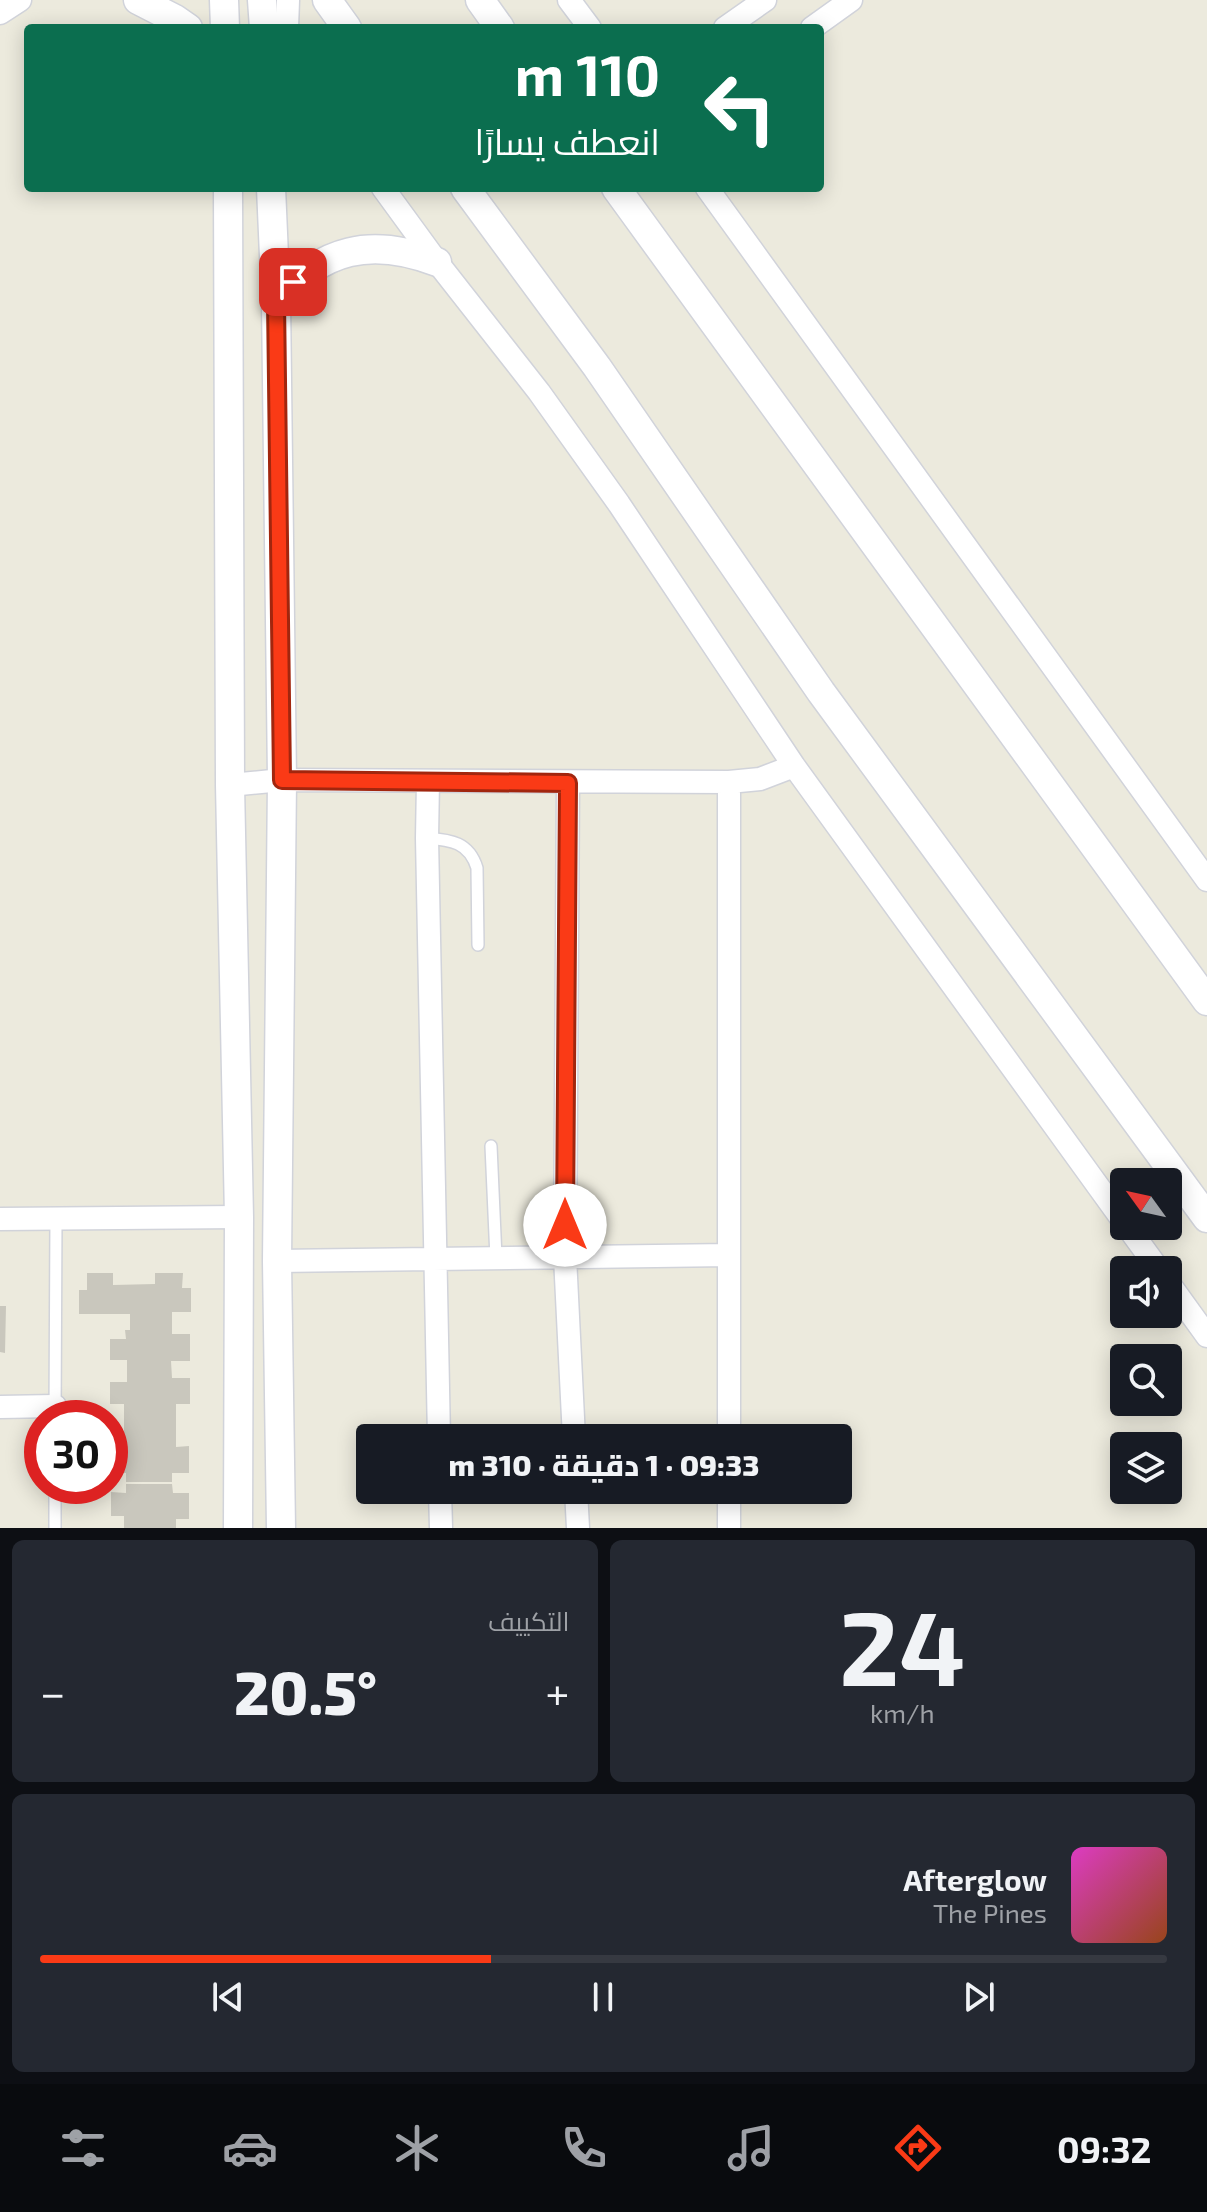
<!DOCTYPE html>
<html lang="ar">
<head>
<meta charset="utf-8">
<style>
	:root { --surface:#171b24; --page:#242831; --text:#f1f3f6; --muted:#9ea1a6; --line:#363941; --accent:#fa3a16 }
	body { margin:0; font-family:"Exo 2",Cairo,sans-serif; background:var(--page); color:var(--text); direction:rtl; height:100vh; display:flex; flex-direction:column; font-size:30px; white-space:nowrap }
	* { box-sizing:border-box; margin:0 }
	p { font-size:26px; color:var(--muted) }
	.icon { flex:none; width:44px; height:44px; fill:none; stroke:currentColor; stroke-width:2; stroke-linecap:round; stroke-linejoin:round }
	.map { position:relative; height:1528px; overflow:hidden; direction:ltr }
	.side { display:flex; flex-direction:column; gap:12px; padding:12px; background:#0d0f14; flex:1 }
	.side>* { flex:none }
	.hud { position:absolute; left:24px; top:24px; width:800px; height:168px; border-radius:8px; box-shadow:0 4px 20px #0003; direction:rtl; background:#0b6e4f; color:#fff; overflow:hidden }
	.needle { width:52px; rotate:303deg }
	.controls { position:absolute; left:1110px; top:1168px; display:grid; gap:16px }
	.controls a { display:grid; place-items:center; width:72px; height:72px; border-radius:8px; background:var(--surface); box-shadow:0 4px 20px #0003; font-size:40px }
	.speed { position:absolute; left:24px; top:1400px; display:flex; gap:16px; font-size:40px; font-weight:700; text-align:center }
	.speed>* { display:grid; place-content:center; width:104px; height:104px; border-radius:50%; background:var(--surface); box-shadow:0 4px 20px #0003; line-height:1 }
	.speed .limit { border:12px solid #d22; background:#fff; color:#111 }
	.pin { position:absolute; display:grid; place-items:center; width:68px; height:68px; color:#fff; margin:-34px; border-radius:16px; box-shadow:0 4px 12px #0006 }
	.me { position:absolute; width:88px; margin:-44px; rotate:0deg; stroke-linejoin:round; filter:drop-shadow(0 0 6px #0008) }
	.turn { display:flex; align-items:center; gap:28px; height:168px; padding:0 32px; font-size:36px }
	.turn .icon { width:104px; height:104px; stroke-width:2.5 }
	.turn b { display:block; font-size:56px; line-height:68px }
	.big { font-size:60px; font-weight:800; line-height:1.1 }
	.side .tile { flex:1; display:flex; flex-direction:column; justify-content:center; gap:12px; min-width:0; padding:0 28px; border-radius:12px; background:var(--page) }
	.side .dial { align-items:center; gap:0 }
	.dial b { font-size:104px; line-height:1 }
	.song { display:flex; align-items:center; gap:24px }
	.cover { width:96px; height:96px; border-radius:12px; background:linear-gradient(135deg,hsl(310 70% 55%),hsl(20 70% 35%)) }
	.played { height:8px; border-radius:4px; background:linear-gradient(90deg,var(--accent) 40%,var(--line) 40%) }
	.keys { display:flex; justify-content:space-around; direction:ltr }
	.heat { display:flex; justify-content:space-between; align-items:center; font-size:44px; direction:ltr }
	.side .tiles { flex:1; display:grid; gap:12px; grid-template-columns:1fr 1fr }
	.tile:last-child { grid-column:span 2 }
	.trip { position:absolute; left:356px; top:1424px; width:496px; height:80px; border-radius:8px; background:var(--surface); box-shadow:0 4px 20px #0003; font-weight:800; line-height:80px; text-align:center; direction:rtl }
	.tab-bar { display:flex; height:128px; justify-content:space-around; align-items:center; background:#090b0e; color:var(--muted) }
	.tab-bar .icon { width:56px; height:56px }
	.tab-bar .active { color:var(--accent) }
	.tab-bar b { font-size:36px; color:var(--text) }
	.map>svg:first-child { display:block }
	.building { fill:#c9c7bd }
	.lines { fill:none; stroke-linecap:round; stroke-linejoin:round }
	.service-casing { stroke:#d1d3da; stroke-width:14 }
	.minor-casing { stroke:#d1d3da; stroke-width:25 }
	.tertiary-casing { stroke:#d1d3da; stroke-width:31 }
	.service { stroke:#fff; stroke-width:11 }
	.minor { stroke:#fff; stroke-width:22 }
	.tertiary { stroke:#fff; stroke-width:28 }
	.route-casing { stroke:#a2260e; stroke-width:20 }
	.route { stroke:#fa3a16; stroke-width:14 }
</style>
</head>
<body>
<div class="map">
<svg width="1207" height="1528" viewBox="0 0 1207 1528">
	<rect width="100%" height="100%" fill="#eceadd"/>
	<path class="building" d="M 87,1273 L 113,1273 L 113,1285 L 155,1284 L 155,1273 L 183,1273 L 182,1288 L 191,1288 L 191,1312 L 172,1312 L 172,1334 L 190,1334 L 190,1361 L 171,1361 L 172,1378 L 190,1378 L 190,1404 L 176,1404 L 176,1447 L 189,1446 L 189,1473 L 172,1473 L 172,1482 L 126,1482 L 126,1473 L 111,1473 L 111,1450 L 124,1450 L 124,1404 L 110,1404 L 110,1382 L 127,1382 L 127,1360 L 110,1360 L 110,1339 L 126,1339 L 125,1330 L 130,1330 L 130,1314 L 79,1314 L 79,1290 L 87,1290 Z
		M 0,1306 L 6,1306 L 5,1353 L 0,1352 Z
		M 126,1484 L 172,1484 L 173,1493 L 189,1493 L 189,1519 L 176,1519 L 176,1528 L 124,1528 L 124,1516 L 111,1516 L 111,1492 L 126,1493 Z"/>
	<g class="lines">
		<g class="service-casing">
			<path id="service" d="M 427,838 C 451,840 469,842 477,868 L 478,945
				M 491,1146 L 496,1258
				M 55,1418 L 56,1218
				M 55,1528 L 55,1486"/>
		</g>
		<g class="minor-casing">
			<path id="minor" d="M 569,0 L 590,28
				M 0,13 L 20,0
				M 287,28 L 288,0
				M 725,28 L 765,0
				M 812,28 L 851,0
				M 383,188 L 437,262 L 539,392 L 619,504 L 794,766 L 1124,1222
				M 707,188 L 1207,880
				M 428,781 L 427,838 L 439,1438
				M 568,783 L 565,1257 L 574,1438
				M 230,785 L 282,780 L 729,782 L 760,779 L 794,766
				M 0,1219 L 239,1217
				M 1127,1226 L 1159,1270
				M 277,1261 L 729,1255
				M 1168,1282 L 1207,1336
				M 0,1407 L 55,1406
				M 729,1438 L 729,782
				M 440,1490 L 441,1528
				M 576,1490 L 578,1528
				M 729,1528 L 729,1490"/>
		</g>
		<g class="tertiary-casing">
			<path id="tertiary" d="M 138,0 L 175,19 L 188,28
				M 224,0 L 225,28
				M 262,0 L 264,28
				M 327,0 L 347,28
				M 480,0 L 500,28
				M 228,188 L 230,785 L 239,1217 L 238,1528
				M 271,188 L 276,301 L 282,780 L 277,1261 L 281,1528
				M 465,188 L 597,367 L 821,692 L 1207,1218
				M 616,188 L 1207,1001
				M 276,301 C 323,248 371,237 437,262"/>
		</g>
		<use href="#service" class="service"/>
		<use href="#minor" class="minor"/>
		<use href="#tertiary" class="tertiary"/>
	</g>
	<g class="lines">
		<g class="route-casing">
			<path id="route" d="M 293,282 L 276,301 L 282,780 L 568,783 L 565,1225"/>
		</g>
		<use href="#route" class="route"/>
	</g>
</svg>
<div class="controls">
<a><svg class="needle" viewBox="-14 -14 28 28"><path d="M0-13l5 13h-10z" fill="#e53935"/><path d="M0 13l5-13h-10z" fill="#9ea1a6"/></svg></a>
<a><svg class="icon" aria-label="sound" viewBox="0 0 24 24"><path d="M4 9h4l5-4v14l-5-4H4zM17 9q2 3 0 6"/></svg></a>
<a><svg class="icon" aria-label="search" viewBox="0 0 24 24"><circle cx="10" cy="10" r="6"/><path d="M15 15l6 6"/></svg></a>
<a><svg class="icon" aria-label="layers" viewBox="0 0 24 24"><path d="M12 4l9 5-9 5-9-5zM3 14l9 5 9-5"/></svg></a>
</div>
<div class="speed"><div class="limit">30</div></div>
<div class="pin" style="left:293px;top:282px;background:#d93025"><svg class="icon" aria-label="arrive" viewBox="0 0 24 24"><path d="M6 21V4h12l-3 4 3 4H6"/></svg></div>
<svg class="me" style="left:565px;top:1225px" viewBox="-20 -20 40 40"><circle r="19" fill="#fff"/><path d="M0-13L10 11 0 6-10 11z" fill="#fa3a16"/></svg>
<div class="trip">09:33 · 1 دقيقة · 310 m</div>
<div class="hud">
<div class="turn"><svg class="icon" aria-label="left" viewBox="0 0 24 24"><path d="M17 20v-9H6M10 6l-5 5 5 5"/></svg><div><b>110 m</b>انعطف يسارًا</div></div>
</div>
</div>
<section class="side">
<div class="tiles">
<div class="tile dial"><b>24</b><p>km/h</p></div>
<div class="tile"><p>التكييف</p>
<div class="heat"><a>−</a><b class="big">20.5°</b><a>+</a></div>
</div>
<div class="tile">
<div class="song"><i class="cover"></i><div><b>Afterglow</b><p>The Pines</p></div></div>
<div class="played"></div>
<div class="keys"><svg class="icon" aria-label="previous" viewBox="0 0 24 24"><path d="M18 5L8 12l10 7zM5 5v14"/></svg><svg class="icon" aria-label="pause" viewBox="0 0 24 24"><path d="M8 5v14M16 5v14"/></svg><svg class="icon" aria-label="next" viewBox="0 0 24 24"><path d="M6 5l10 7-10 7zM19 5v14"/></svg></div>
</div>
</div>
</section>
<nav class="tab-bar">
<b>09:32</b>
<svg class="icon active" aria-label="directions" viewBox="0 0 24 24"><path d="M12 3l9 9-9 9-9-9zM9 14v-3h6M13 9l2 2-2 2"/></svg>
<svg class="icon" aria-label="music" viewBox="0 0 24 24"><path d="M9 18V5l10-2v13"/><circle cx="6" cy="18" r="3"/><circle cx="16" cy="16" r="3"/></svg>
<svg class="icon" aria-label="phone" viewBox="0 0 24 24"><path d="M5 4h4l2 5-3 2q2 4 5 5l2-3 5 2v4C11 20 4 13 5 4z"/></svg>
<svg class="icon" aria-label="climate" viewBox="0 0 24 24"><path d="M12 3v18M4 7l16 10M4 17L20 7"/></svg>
<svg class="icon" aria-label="car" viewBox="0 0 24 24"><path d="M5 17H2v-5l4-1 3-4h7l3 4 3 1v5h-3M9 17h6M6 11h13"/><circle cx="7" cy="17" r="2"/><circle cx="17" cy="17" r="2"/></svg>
<svg class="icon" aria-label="filters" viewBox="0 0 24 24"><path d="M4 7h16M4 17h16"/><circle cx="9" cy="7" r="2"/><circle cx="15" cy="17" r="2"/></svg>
</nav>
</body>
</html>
